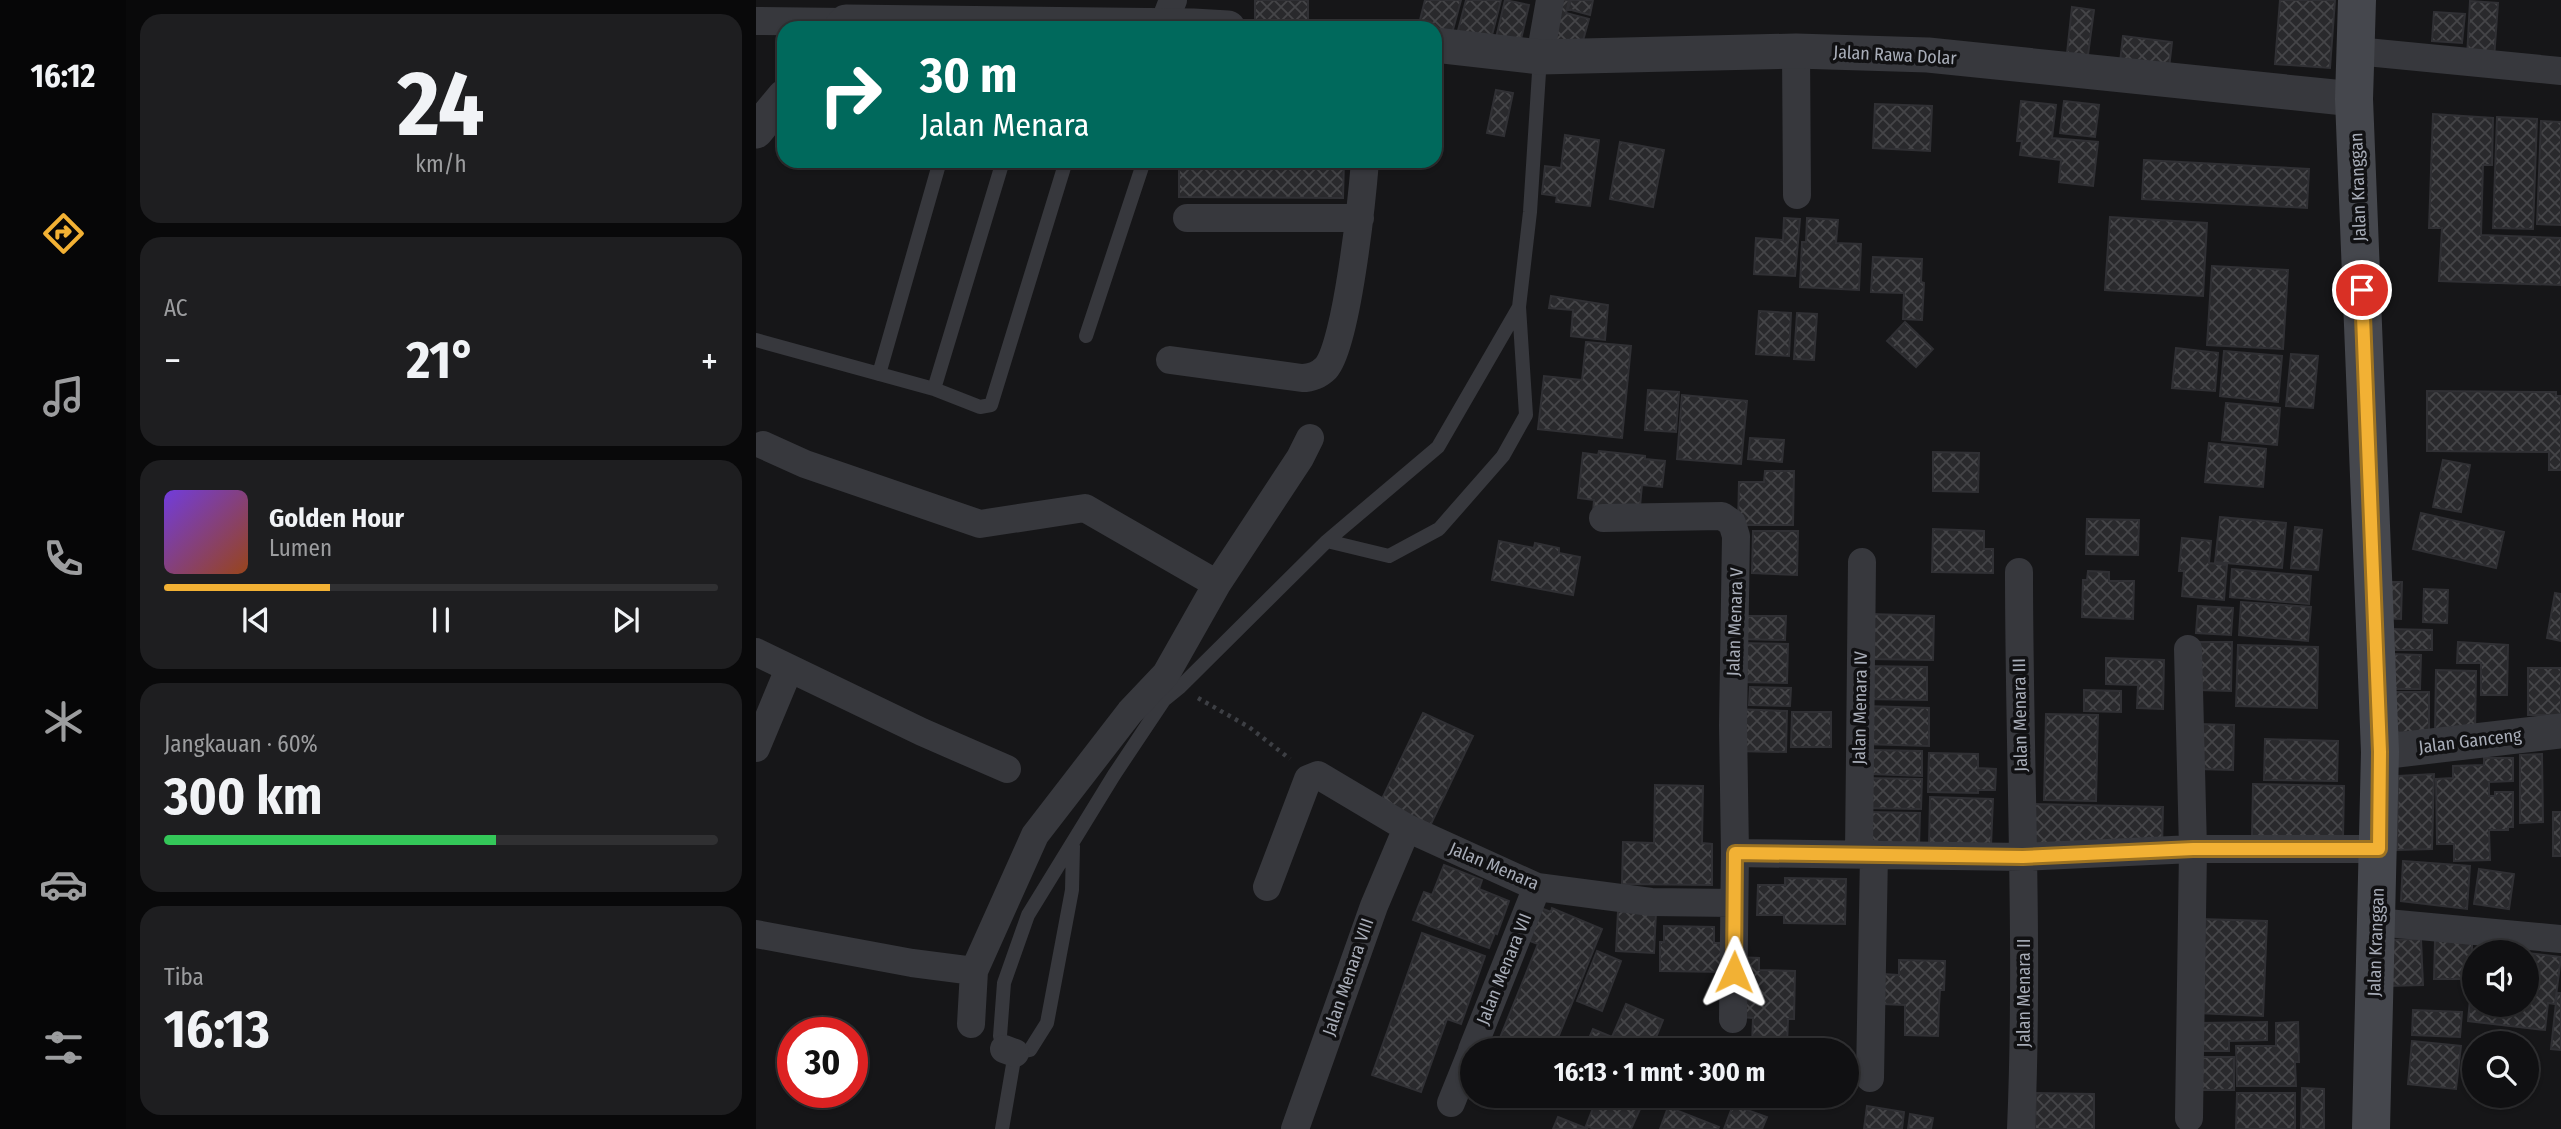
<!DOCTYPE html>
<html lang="id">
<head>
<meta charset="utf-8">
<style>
	:root { --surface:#101012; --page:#1e1e20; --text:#f1f3f6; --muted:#9c9d9f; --line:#303032; --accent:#f2b134 }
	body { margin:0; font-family:"Fira Sans Condensed",sans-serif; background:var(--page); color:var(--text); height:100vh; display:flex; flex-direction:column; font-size:26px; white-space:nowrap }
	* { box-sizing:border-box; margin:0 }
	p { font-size:23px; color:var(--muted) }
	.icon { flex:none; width:38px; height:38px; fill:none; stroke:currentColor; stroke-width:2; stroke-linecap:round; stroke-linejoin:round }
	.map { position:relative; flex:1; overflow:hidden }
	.sheet { display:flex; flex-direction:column; gap:14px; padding:14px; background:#09090a; width:630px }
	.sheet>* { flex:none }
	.hud { position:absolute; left:21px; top:21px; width:665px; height:147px; border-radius:21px; box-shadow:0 2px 5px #0004,0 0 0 2px var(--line); background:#00695c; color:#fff; overflow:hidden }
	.buttons { position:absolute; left:1706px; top:940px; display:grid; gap:14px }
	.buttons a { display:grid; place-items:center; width:77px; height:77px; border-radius:50%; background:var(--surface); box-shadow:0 2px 5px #0004,0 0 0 2px var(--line); font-size:35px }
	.speed { position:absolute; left:21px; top:1017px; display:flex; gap:14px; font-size:35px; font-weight:700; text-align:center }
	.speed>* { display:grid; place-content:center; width:91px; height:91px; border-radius:50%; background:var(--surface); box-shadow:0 2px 5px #0004,0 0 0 2px var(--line); line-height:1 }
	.speed .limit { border:10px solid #d22; background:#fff; color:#111 }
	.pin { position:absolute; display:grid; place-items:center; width:60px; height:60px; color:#fff; margin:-30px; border:4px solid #fff; border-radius:50%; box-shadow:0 2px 7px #0007 }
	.me { position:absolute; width:77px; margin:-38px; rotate:1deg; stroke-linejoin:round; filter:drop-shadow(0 0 5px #0008) }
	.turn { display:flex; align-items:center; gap:24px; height:147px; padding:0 28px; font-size:32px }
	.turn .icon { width:91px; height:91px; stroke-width:2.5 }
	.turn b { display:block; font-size:49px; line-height:60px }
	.big { font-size:52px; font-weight:700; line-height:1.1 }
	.sheet .tile { flex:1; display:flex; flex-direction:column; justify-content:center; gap:10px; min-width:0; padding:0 24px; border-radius:21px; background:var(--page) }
	.sheet .dial { align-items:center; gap:0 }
	.dial b { font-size:91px; line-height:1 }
	.song { display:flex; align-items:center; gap:21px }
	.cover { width:84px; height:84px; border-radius:10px; background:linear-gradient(135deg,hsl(260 70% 55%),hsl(20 70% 35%)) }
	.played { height:7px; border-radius:4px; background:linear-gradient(90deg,var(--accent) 30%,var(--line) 30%) }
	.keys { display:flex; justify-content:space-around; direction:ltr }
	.heat { display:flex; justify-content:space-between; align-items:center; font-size:38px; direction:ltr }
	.charge { height:10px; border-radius:5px; background:linear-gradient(90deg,#34c759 60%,var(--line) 0) }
	.trip { position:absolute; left:704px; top:1038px; width:399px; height:70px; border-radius:35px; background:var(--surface); box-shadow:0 2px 5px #0004,0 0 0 2px var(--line); font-weight:700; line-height:70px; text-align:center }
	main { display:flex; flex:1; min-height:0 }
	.tab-bar { display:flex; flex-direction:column; width:126px; justify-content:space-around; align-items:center; background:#060607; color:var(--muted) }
	.tab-bar .icon { width:49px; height:49px }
	.tab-bar .on { color:var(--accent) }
	.tab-bar b { font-size:32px; color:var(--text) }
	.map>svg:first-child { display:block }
	.building { fill:url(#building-cross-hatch); stroke:#303034; stroke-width:2 }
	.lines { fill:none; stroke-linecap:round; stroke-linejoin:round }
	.path { stroke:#3d3f44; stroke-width:4.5; stroke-dasharray:3.5 5; stroke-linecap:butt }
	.service { stroke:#37383d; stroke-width:14 }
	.minor { stroke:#37383d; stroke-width:28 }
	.tertiary { stroke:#37383d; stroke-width:35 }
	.secondary { stroke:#45474d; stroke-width:38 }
	.route-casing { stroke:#9d7322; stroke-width:18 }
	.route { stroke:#f2b134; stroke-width:12 }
	.labels { text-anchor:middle; stroke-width:7; stroke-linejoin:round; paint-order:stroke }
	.street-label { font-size:18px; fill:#a8adb8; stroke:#111113 }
</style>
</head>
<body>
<main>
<nav class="tab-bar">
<b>16:12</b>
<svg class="icon on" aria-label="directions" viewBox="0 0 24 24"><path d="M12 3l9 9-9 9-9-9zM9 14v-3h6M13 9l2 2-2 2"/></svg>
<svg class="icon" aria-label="music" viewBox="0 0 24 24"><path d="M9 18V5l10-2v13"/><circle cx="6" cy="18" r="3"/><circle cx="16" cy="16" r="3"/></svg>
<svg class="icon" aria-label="phone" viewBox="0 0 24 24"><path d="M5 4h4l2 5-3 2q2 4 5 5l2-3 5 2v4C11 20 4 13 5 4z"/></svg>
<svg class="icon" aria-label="climate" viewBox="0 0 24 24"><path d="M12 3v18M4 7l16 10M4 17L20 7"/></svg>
<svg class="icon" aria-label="car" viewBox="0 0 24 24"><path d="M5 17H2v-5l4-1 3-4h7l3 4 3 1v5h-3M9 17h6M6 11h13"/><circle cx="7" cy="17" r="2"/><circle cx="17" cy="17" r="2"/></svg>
<svg class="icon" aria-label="filters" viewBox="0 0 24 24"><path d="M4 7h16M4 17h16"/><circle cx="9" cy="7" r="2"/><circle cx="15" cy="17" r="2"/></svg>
</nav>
<section class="sheet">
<div class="tile dial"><b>24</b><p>km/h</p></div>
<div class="tile"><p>AC</p>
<div class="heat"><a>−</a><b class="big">21°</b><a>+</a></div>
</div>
<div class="tile">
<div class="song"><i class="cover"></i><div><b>Golden Hour</b><p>Lumen</p></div></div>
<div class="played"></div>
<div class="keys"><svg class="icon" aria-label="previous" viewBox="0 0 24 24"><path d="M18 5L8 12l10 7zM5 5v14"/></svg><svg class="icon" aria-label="pause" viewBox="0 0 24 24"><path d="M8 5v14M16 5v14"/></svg><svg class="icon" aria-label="next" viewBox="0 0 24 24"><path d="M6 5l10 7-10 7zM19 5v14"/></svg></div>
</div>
<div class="tile"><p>Jangkauan · 60%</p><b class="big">300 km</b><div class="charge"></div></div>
<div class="tile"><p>Tiba</p><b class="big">16:13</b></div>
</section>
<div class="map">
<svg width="1805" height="1129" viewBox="0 0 1805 1129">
	<defs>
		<pattern id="building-cross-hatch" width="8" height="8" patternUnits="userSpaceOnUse" patternTransform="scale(1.75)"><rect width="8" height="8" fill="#29292c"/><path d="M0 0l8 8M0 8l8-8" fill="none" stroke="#454548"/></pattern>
	</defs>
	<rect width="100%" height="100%" fill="#161618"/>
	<path class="building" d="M 499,0 L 552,0 L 552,22 L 499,21 Z
		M 669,0 L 705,0 L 695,37 L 679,28 L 662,28 Z
		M 710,0 L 745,0 L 733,47 L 700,38 Z
		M 749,0 L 773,5 L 763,48 L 739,42 Z
		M 796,0 L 813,0 L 810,13 L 833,19 L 823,55 L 789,47 Z
		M 815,0 L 837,0 L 834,15 L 812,9 Z
		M 1524,0 L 1579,0 L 1574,68 L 1519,64 Z
		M 1714,1 L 1742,3 L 1738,59 L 1711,57 Z
		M 1316,7 L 1338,10 L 1332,55 L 1311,53 Z
		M 1678,12 L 1709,14 L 1706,43 L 1676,41 Z
		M 1367,36 L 1416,42 L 1412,77 L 1363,71 Z
		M 740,90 L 757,93 L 748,136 L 731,133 Z
		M 1265,101 L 1300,105 L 1296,138 L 1342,142 L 1337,186 L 1303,182 L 1305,160 L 1264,155 L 1266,141 L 1261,141 Z
		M 1308,101 L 1343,105 L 1339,137 L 1304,133 Z
		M 1119,104 L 1176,106 L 1174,151 L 1117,148 Z
		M 1677,114 L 1737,118 L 1736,165 L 1727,165 L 1725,235 L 1805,238 L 1805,285 L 1683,281 L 1686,228 L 1673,228 Z
		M 1741,117 L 1781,119 L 1777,229 L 1737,228 Z
		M 1785,121 L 1805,122 L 1805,225 L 1781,224 Z
		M 809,135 L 843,140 L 834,206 L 800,202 L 801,196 L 786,194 L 789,166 L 805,168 Z
		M 864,142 L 908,150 L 897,207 L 854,199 Z
		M 1388,160 L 1553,169 L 1551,208 L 1386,199 Z
		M 423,161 L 588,161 L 587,198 L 423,197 Z
		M 1354,217 L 1451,223 L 1447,296 L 1349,290 Z
		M 1028,218 L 1044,219 L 1039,276 L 998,274 L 1000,238 L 1027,240 Z
		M 1051,218 L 1082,220 L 1080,243 L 1105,244 L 1103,290 L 1044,287 L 1046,242 L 1050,242 Z
		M 1117,257 L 1166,259 L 1165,282 L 1168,283 L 1166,320 L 1147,319 L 1148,293 L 1115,292 Z
		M 1456,266 L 1532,270 L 1527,349 L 1451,345 Z
		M 795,296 L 852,305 L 849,340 L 815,336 L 817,310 L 793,308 Z
		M 1003,311 L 1035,313 L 1033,356 L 1000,354 Z
		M 1041,313 L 1061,314 L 1058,360 L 1038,359 Z
		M 1149,322 L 1177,349 L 1160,367 L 1131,341 Z
		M 830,342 L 875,346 L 866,438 L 782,429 L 788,376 L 826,380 Z
		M 1420,348 L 1462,353 L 1459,391 L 1416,388 Z
		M 1468,351 L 1526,356 L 1522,402 L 1464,396 Z
		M 1535,354 L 1562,356 L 1557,408 L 1530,406 Z
		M 892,390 L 923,392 L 920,432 L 889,430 Z
		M 1671,391 L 1800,392 L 1800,396 L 1805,396 L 1805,470 L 1793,470 L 1793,452 L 1671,451 Z
		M 926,395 L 991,401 L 985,464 L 921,459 Z
		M 1470,403 L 1524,408 L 1521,445 L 1466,440 Z
		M 994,438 L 1028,440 L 1026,462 L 992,459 Z
		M 1453,443 L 1510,449 L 1507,487 L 1449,482 Z
		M 843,451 L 889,456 L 889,459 L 909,461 L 906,487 L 886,485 L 883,517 L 837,512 L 838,500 L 822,498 L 827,453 L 842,455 Z
		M 1177,452 L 1223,453 L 1222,492 L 1177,491 Z
		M 1687,460 L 1714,465 L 1705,512 L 1677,507 Z
		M 1009,471 L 1038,471 L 1037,525 L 982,525 L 983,482 L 1008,482 Z
		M 1665,513 L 1748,532 L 1740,568 L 1657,549 Z
		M 1464,517 L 1530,523 L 1526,568 L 1459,562 Z
		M 1331,519 L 1383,520 L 1382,555 L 1330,554 Z
		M 1539,527 L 1566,530 L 1562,570 L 1535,568 Z
		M 1177,529 L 1228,531 L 1228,549 L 1237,549 L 1237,573 L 1176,572 Z
		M 997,531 L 1042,531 L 1041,575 L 996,573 Z
		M 1426,538 L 1455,541 L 1453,563 L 1471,565 L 1468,600 L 1426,596 L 1428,571 L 1423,571 Z
		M 743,541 L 778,548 L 779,543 L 803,548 L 803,553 L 824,557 L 817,595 L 736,580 Z
		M 1476,569 L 1555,576 L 1553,604 L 1474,597 Z
		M 1332,571 L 1353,572 L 1353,581 L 1378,581 L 1377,619 L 1326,617 L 1327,580 L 1331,580 Z
		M 1626,582 L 1646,582 L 1645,619 L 1625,618 Z
		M 1668,589 L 1692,590 L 1691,623 L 1667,622 Z
		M 1799,593 L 1805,594 L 1805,641 L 1791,638 Z
		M 1485,602 L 1555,607 L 1552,641 L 1483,635 Z
		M 1442,606 L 1477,608 L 1475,635 L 1440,633 Z
		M 1115,614 L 1178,616 L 1177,660 L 1113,659 Z
		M 985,616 L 1030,616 L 1029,640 L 984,639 Z
		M 1633,629 L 1676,630 L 1676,650 L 1633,650 Z
		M 1443,642 L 1476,642 L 1475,691 L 1442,690 Z
		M 1702,642 L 1752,645 L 1751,695 L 1725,695 L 1725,663 L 1701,663 Z
		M 981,643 L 1032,644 L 1031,683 L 980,682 Z
		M 1482,645 L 1562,647 L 1561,708 L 1480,706 Z
		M 1634,654 L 1665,655 L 1664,689 L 1634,689 Z
		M 1350,658 L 1408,660 L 1407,709 L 1381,708 L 1382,685 L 1350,684 Z
		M 1108,666 L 1171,667 L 1171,700 L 1107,699 Z
		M 1772,668 L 1805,668 L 1805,715 L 1772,715 Z
		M 1680,670 L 1720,671 L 1719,734 L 1679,733 Z
		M 994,687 L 1035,688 L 1034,706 L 993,705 Z
		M 1328,690 L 1365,691 L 1365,712 L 1328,711 Z
		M 1635,692 L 1673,692 L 1673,733 L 1635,732 Z
		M 1109,706 L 1173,708 L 1173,746 L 1107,744 Z
		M 979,709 L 1031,711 L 1030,752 L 978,751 Z
		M 1036,712 L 1075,712 L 1075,747 L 1035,747 Z
		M 667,713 L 717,736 L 674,826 L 624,803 Z
		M 1290,714 L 1342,715 L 1340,801 L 1288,800 Z
		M 1443,724 L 1478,725 L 1477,770 L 1442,769 Z
		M 1509,739 L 1582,741 L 1581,781 L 1508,780 Z
		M 1116,750 L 1166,751 L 1166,776 L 1116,774 Z
		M 1173,753 L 1222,754 L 1222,768 L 1240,769 L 1239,790 L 1222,790 L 1222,793 L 1172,792 Z
		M 1786,754 L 1787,822 L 1764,823 L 1764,755 Z
		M 1728,758 L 1757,758 L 1757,781 L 1733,782 L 1733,796 L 1739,796 L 1739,792 L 1757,792 L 1757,827 L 1752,827 L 1752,830 L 1733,830 L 1734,860 L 1698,861 L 1698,844 L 1681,844 L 1680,779 L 1697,778 L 1697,766 L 1728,765 Z
		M 1678,774 L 1676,849 L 1641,850 L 1642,776 Z
		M 1107,778 L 1166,779 L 1165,809 L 1107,808 Z
		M 1497,784 L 1588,786 L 1587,839 L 1496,838 Z
		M 899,785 L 947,786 L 946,843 L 956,844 L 956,885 L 866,884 L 867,842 L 898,843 Z
		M 1174,797 L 1237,799 L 1235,846 L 1173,845 Z
		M 1276,804 L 1407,807 L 1406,850 L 1274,847 Z
		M 1113,812 L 1164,813 L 1163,847 L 1112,846 Z
		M 1797,812 L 1805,812 L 1805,856 L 1797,856 Z
		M 1647,861 L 1714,866 L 1711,909 L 1645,901 Z
		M 688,865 L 726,880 L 723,889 L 753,901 L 741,934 L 739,933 L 733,948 L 657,920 L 668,892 L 676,895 Z
		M 1723,869 L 1758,874 L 1753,909 L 1718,904 Z
		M 1029,878 L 1090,879 L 1089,924 L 1028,923 L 1028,915 L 1001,915 L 1002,885 L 1029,885 Z
		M 782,907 L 795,912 L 796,908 L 846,929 L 797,1050 L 739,1050 L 782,944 L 769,939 Z
		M 862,911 L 900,912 L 898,953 L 860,951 Z
		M 1444,919 L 1511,921 L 1507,1016 L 1441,1013 Z
		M 908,926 L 958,927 L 958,943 L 971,943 L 970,972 L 904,971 L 904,942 L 908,942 Z
		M 666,933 L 729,956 L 705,1024 L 691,1019 L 665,1092 L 616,1075 Z
		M 1665,939 L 1667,985 L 1633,986 L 1632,940 Z
		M 1679,940 L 1716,944 L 1716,979 L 1678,979 Z
		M 841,951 L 865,961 L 846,1011 L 821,1001 Z
		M 1772,953 L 1805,957 L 1799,1004 L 1792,1003 L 1789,1030 L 1712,1021 L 1715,988 L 1718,989 L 1718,1004 L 1771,1004 Z
		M 981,957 L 1003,958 L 1003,970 L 1039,971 L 1038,1019 L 1032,1019 L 1031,1046 L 996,1045 L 997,1018 L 987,1017 Z
		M 1143,960 L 1189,961 L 1188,990 L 1184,990 L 1183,1006 L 1182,1036 L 1149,1035 L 1149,1005 L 1127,1004 L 1128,974 L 1143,975 Z
		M 1801,993 L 1805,993 L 1805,1050 L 1795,1049 Z
		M 870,1004 L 907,1020 L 895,1050 L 828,1050 L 837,1029 L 856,1037 Z
		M 1657,1010 L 1706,1012 L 1704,1037 L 1656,1035 Z
		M 1511,1022 L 1511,1040 L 1473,1041 L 1473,1051 L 1442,1051 L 1442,1023 Z
		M 1542,1022 L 1543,1062 L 1539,1062 L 1540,1086 L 1481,1086 L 1480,1046 L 1520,1046 L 1520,1023 Z
		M 1656,1041 L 1705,1046 L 1700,1089 L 1652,1084 Z
		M 1434,1057 L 1478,1057 L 1478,1090 L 1435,1090 Z
		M 1546,1088 L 1568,1089 L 1568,1129 L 1545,1129 Z
		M 1280,1093 L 1338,1094 L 1338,1129 L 1279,1129 Z
		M 1481,1093 L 1539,1093 L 1539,1129 L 1480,1129 Z
		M 806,1096 L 890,1096 L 875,1129 L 838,1129 L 830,1126 L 837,1108 Z
		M 977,1105 L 1011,1117 L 1006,1129 L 968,1129 Z
		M 1111,1106 L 1148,1112 L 1146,1129 L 1108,1129 Z
		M 912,1107 L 963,1127 L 962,1129 L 904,1129 Z
		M 1154,1114 L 1177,1118 L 1175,1129 L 1152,1129 Z
		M 802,1117 L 832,1129 L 797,1129 Z"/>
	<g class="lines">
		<path class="path" d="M 442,698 L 493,727 L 534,759"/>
		<path class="service" d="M 330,336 L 388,161
			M 0,340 L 178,389 L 224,407 L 235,405 L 310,161
			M 123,374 L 184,161
			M 178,389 L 247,161
			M 571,541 L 633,556 L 683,529 L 747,456 L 770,415 L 763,307 L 774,212 L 784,57
			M 248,1049 L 244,1036 L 248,983 L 272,915 L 358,775 L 408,700 L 424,687 L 571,541 L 682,447 L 763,307
			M 246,1129 L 259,1053 L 274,1050 L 291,1023 L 316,890 L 317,846"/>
		<path class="minor" d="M 0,21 L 90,22
			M 407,26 L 417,0
			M 1040,51 L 1041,195
			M 1600,51 L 1805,71
			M 784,57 L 794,0
			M 431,218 L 604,218
			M 414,360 L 546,378 C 556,378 563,375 570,368 C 591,344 606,199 609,161
			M 7,445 L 49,464 L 224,524 L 329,508 L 461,584
			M 847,518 L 966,516 L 976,523 L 980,536 L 977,725 L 979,853 L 977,1019
			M 1263,572 C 1263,758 1273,944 1265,1129
			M 1432,649 L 1437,849 L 1433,1118
			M 0,652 L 166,732 L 251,769
			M 0,748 L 33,669
			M 979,853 L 1267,857 L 1437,849 L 1623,849
			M 1103,853 L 1106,562
			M 511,887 L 552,779 L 562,775 L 651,828 L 781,887 L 895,902 L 978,903
			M 1620,922 L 1805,939
			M 0,934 L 156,963 L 218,971
			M 215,1024 L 218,971 L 279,835 L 374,712 L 410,674 L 461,584 L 544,458 L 554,438
			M 248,1049 L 259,1053
			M 716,1050 L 781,887
			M 1114,1078 L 1118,854
			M 695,1103 L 716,1051
			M 539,1129 L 618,906 L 651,828"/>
		<path class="tertiary" d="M 85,28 L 90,22 L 437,26 L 472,28
			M 679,45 L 784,57 L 1040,51 L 1172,55 L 1598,99
			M 0,131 L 28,97
			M 1624,752 L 1805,731"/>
		<path class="secondary" d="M 1601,0 L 1598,99 L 1624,752 L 1615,1129"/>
	</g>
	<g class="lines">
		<g class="route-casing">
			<path id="route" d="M 978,972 L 979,853 L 1267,857 L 1437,849 L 1623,849 L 1624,752 L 1606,290"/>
		</g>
		<use href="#route" class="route"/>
	</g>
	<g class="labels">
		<g class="street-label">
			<text transform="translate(1139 55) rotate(3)" y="6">Jalan Rawa Dolar</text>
			<text transform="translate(1602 187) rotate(-92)" y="6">Jalan Kranggan</text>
			<text transform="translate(979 622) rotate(-88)" y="6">Jalan Menara V</text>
			<text transform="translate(1104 708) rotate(-89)" y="6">Jalan Menara IV</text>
			<text transform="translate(1264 715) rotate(-91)" y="6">Jalan Menara III</text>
			<text transform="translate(1714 741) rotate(-7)" y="6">Jalan Ganceng</text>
			<text transform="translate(738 866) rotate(23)" y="6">Jalan Menara</text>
			<text transform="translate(1620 942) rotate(-88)" y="6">Jalan Kranggan</text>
			<text transform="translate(748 969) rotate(-68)" y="6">Jalan Menara VII</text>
			<text transform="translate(592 977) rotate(-71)" y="6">Jalan Menara VIII</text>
			<text transform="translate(1268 993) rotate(-90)" y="6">Jalan Menara II</text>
		</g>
	</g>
</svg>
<div class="buttons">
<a><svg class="icon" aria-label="sound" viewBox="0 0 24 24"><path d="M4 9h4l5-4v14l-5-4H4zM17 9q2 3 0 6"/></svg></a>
<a><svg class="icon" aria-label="search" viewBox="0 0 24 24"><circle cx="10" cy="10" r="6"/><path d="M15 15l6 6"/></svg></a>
</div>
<div class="speed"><div class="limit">30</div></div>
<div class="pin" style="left:1606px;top:290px;background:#d93025"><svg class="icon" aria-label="arrive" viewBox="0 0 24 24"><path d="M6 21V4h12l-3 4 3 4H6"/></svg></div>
<svg class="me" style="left:978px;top:972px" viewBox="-20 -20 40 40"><path d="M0-17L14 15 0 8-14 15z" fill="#f2b134" stroke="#fff" stroke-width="4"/></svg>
<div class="trip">16:13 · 1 mnt · 300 m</div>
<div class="hud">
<div class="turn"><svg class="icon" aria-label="right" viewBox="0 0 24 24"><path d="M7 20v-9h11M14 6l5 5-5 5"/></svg><div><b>30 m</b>Jalan Menara</div></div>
</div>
</div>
</main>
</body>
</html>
